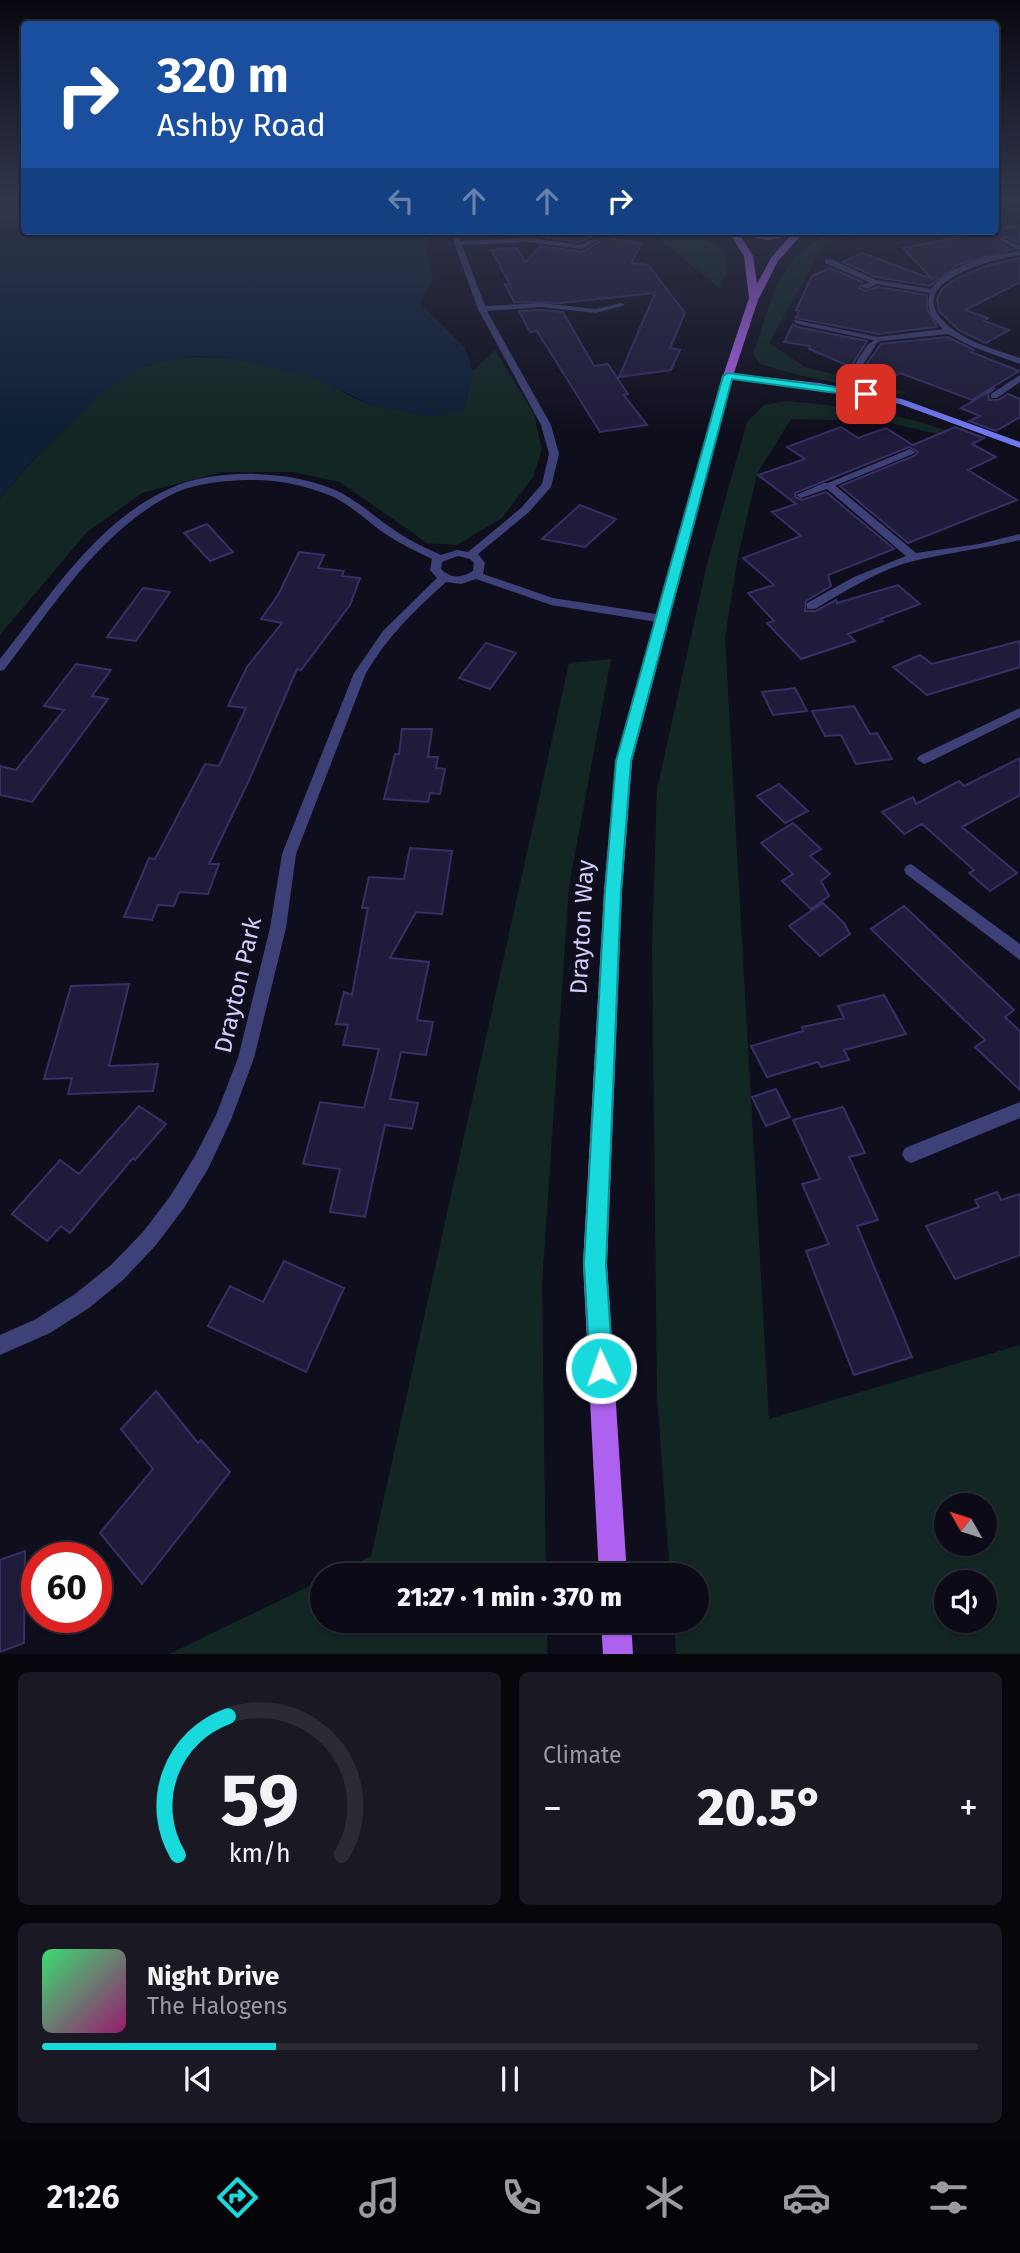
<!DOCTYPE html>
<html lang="en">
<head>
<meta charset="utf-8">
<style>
	:root { --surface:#0b0a16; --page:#191823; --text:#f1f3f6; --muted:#9a9aa1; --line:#2b2b35; --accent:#18dadc }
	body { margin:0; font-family:"Fira Sans",sans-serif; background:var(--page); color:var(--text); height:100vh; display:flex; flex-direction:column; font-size:26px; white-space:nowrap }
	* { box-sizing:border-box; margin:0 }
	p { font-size:23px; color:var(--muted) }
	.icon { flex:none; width:38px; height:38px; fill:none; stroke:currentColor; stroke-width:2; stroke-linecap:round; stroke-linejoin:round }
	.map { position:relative; height:1654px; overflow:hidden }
	.sheet { display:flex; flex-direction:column; gap:18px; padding:18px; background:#06060c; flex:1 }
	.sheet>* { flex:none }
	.top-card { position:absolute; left:21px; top:21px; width:978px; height:214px; border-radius:7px; box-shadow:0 2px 5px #0004,0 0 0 2px var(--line); background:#1a4fa0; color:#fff; overflow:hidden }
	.needle { width:46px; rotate:309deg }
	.tools { position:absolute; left:934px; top:1493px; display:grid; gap:14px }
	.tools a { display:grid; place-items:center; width:63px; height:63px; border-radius:50%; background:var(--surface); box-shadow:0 2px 5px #0004,0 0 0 2px var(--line); font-size:35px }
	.speed { position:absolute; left:21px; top:1542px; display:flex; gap:14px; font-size:35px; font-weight:700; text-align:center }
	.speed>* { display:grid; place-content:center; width:91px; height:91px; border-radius:50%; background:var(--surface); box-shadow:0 2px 5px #0004,0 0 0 2px var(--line); line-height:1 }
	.speed .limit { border:10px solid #d22; background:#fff; color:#111 }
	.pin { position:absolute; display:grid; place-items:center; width:60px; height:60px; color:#fff; margin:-30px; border-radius:14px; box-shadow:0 4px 10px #0006 }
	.me { position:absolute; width:77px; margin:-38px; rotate:357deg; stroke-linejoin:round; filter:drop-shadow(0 0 5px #0008) }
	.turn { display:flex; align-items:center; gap:24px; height:147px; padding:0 21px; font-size:32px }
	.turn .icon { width:91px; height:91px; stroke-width:2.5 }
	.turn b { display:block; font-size:49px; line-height:60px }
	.lanes { display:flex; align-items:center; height:66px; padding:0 21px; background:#0003; justify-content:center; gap:35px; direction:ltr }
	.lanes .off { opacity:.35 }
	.big { font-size:52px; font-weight:800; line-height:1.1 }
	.sheet .tile { flex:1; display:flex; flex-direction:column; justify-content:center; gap:10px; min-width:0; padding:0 24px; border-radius:10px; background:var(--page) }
	.sheet .dial { align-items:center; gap:0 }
	.dial svg { height:182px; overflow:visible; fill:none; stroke:var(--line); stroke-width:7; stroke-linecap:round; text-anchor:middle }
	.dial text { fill:var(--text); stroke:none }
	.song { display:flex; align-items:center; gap:21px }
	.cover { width:84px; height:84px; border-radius:10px; background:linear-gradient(135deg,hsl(140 70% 55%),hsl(320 70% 35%)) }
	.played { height:7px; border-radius:4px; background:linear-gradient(90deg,var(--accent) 25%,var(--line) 25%) }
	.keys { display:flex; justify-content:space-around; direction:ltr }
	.heat { display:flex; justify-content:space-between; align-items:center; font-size:38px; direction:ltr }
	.sheet .tiles { flex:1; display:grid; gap:18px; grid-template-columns:1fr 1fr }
	.tile:last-child { grid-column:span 2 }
	.trip { position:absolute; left:310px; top:1563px; width:399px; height:70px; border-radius:35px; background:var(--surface); box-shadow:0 2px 5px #0004,0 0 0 2px var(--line); font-weight:800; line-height:70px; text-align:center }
	.dock { display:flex; height:112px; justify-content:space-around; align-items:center; background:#040409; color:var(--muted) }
	.dock .icon { width:49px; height:49px }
	.dock .selected { color:var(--accent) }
	.dock b { font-size:32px; color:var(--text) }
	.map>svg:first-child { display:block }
	.green { fill:#122623; fill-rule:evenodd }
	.water { fill:#0d2036 }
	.building { fill:#1f1c3b; stroke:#363065; stroke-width:2 }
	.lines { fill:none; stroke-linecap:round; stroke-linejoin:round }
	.lane { fill:#3e4177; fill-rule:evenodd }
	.street { fill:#3e4177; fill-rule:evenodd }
	.secondary { fill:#7078f0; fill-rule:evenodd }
	.primary { fill:#ad61ee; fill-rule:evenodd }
	.route { fill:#18dadc; stroke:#108e8f; stroke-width:2 }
	.labels { text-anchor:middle; stroke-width:7; stroke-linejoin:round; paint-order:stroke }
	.street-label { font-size:24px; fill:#d0cefa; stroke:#0f0e1d }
</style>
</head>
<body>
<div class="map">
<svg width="1020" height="1655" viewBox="0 0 1020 1655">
	<rect width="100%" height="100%" fill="#0f0e1d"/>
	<path class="green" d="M 650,231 C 687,231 693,229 724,251 L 728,270 L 719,288 Z
		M 839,231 L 919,231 L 826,241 L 769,343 L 805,367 L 907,392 L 895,395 L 794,374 L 760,364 L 753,354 C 772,301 778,249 839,231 Z
		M 495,350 L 534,414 L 542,449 L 533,477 L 502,518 L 457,545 L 427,543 L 340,482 L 293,472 L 222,472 L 142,493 L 87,532 L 0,635 L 0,499 C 34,459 99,379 149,365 C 202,349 264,360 316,378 C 335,385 353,401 374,405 C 402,410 434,408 464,410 L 473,371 Z
		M 788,401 C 848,407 907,414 964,437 L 959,439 L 881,421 L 791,419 L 757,474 L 738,556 L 725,638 L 769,1419 L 1020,1345 L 1020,1654 L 676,1654 L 674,1621 L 696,1620 L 696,1575 L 670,1575 L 657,1395 L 652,946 L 657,789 L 707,564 L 747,422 L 764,405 ZM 947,1505 L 985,1505 L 985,1544 L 947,1544 ZM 947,1582 L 985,1582 L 985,1620 L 947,1620 Z
		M 611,659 L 569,886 L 542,1285 L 546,1575 L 332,1575 L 371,1556 L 569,663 Z
		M 322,1580 L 322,1620 L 547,1621 L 547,1654 L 169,1654 Z"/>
	<path class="water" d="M 0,200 L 24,200 L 24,231 L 431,231 L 427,254 L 433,278 L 420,303 L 465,348 L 473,371 L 464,410 L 433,417 L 371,405 L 316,378 L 229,358 L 195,356 L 147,365 L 106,389 L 36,456 L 0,499 Z"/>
	<path class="building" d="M 1020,225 L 1020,243 L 1007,237 L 1000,240 L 1002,244 L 1012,250 L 959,264 L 930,286 L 876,277 L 843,262 L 862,253 L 932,279 L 903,248 Z
		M 553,231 L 618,231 L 614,239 L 642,243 L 631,263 L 648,265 L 685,313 L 670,348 L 680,350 L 671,370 L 619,377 L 655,293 L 561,303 L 514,302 L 505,284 L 510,284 L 491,250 L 516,248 L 526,262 L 540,246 L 582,252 L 599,242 L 590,237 L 580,242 L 547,238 Z
		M 1020,258 L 1020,282 L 965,310 L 988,318 L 984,321 L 1009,330 L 986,343 L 960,331 L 939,311 L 937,299 L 942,289 L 955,279 L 989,265 Z
		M 830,268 L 863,282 L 860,288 L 865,291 L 877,287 L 927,295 L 927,309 L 937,327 L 878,334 L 796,318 L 799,311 L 796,310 L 812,276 Z
		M 541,310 L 563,312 L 594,366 L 608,364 L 628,394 L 624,395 L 647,425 L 600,432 L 537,331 L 530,332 L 519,311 Z
		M 793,324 L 797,327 L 867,341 L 851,367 L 809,349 L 810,346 L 784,342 Z
		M 947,337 L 974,350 L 971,352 L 1019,371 L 972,400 L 900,373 L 885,381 L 861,371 L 881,344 Z
		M 995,388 L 988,394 L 989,400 L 998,400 L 1008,394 L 1020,399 L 1020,417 L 996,431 L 969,421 L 980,416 L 961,408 Z
		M 841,427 L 858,438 L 886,428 L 913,445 L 955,427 L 984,438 L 972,444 L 996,457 L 968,470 L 1017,500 L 908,543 L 840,486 L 914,456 L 918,452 L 909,447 L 795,493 L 795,497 L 802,500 L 826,492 L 894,549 L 828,575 L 831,586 L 806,601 L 805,611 L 816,611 L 836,600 L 837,603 L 898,585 L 920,604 L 880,619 L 883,621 L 848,634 L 855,641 L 801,659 L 767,623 L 774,621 L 748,593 L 774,585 L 743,558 L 801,536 L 772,512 L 796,504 L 758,475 L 805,459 L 787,447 Z
		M 580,505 L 616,519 L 585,547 L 542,539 Z
		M 207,524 L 233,552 L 210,561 L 184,533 Z
		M 299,552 L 324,555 L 318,568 L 344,571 L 342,576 L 360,578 L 350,605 L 301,670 L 297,669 L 250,778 L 209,864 L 219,864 L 208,894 L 179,892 L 174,906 L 158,905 L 152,920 L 124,917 L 149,858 L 155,859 L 205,764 L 219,766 L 246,708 L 228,706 L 247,667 L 282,623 L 261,619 L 278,595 Z
		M 143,588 L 170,592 L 136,641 L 107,637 Z
		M 1020,641 L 1020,667 L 927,695 L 893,667 L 920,655 L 932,664 Z
		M 486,643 L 516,653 L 490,689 L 459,678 Z
		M 76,664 L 111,670 L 92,696 L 108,699 L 32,802 L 0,795 L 0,766 L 16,770 L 64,710 L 44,706 Z
		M 795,688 L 807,711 L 773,715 L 762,692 Z
		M 854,706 L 870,734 L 877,733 L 892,759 L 856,764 L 841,735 L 825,736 L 812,711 Z
		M 402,729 L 432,729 L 428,757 L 438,757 L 436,768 L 445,769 L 440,794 L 430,793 L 428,802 L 384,799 L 395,754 L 399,754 Z
		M 1020,758 L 1020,795 L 962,827 L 1017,873 L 990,891 L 969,873 L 974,870 L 922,824 L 904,834 L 882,812 L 913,797 L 916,804 L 959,781 L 964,786 Z
		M 779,784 L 808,811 L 785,823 L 757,796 Z
		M 793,823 L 821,849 L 810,856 L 830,874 L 821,881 L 829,896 L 811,909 L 782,881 L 793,874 L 761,843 Z
		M 410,848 L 452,851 L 442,914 L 416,912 L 390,958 L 429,962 L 417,1020 L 433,1022 L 426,1055 L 401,1052 L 390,1099 L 418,1103 L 412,1129 L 385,1125 L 365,1217 L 330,1212 L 340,1169 L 303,1164 L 320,1102 L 364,1108 L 379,1049 L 343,1045 L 348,1025 L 336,1024 L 344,992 L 352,995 L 368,908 L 362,908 L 369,877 L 404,879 Z
		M 823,903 L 844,923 L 850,934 L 820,956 L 789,926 Z
		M 904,906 L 1014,1010 L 1005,1017 L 1020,1031 L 1020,1090 L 975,1047 L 985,1040 L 871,929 Z
		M 129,984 L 109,1066 L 158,1064 L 153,1091 L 68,1094 L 72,1078 L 44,1079 L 71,986 Z
		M 884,995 L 906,1034 L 844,1050 L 849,1060 L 821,1067 L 818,1062 L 767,1077 L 751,1046 L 803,1031 L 802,1027 L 844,1018 L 838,1006 Z
		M 776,1089 L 790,1117 L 766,1126 L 752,1097 Z
		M 139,1106 L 166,1124 L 135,1160 L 133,1158 L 70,1233 L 61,1226 L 47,1241 L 12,1214 L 60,1160 L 79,1174 Z
		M 843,1107 L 865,1153 L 849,1157 L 878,1220 L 857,1226 L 912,1357 L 854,1375 L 806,1251 L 829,1244 L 802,1184 L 820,1179 L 793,1120 Z
		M 997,1192 L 1001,1200 L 1020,1194 L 1020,1255 L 955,1279 L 926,1226 L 979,1207 L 975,1200 Z
		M 284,1261 L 344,1288 L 306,1372 L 208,1326 L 230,1286 L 263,1302 Z
		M 156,1391 L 198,1443 L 201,1440 L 230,1472 L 142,1584 L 100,1533 L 153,1469 L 121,1429 Z
		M 25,1551 L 24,1643 L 0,1652 L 0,1560 Z"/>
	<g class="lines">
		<path class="lane" d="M 1003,240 L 1007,240 L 1020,246 L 1020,251 L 1003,242 Z
			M 825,259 L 831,259 L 880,282 L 873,284 L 825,263 Z
			M 795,320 L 878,337 L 882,339 L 878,341 L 798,324 L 794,322 Z
			M 869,343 L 876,345 L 860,369 L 854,369 L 853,367 Z
			M 1020,375 L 1020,382 L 997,398 L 991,398 L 991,394 Z
			M 910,449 L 915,452 L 913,454 L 832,487 L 823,485 Z"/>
		<path class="street" d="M 453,231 L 459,231 L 461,241 L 529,238 L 581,245 L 590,240 L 596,241 L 582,249 L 529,242 L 462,245 L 485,306 L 541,303 L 596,309 L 621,303 L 625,305 L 596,313 L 541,307 L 487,311 L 551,425 L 559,454 L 551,487 L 529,512 L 478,554 L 485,563 L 483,574 L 553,598 L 663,615 L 669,619 L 663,623 L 551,605 L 476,579 L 461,584 L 446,582 C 415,610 387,637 366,673 L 296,854 L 286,928 L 254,1058 L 231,1120 L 208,1169 L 184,1208 L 156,1245 L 124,1279 L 89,1308 L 50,1333 L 0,1355 L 0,1335 L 36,1319 L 75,1294 L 111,1265 L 143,1232 L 171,1195 L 195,1156 L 216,1115 L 238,1058 L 270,928 L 282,854 L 354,673 L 383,631 L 437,578 L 430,570 L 432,559 C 415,551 397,542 381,531 C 364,518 348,503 329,495 C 302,484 273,479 245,480 C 223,481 198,483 177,492 C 102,527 53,607 4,670 L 0,671 L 0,659 C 49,598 97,520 171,488 C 192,478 216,475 239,474 C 270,473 303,477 333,489 C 354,498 371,514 390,527 C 406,539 423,547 441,555 L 457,550 L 468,552 L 521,508 L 542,484 L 549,454 L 541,425 L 478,309 L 454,243 ZM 458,556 L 470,559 L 474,563 L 473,571 C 461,578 451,579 441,569 L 442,562 Z
			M 1020,251 L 1020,255 C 990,260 895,284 951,328 C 970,343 997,350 1020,358 L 1020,364 L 973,347 L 948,334 L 880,341 L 872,347 L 868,345 L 878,337 L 943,329 C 932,319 925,308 930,293 L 877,284 L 866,289 L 862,287 L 863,285 L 876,280 L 931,289 C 953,262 988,256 1020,251 Z
			M 824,483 L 832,483 L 916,553 L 979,544 L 1020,534 L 1020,540 C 986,548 952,552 918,560 C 882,568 847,590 815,609 L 807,609 L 807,603 L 854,577 L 906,556 L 827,489 L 801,498 L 796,495 Z
			M 1020,708 L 1020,717 L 929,762 L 924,764 L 917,759 L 919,756 Z
			M 911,864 L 1020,944 L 1020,960 L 906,874 L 904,870 L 906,866 Z
			M 1020,1102 L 1020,1118 L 911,1163 L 905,1160 L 902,1154 L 905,1148 Z"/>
		<path class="secondary" d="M 728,373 L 819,383 L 902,399 L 1020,442 L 1020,448 L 900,404 L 819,389 L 725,378 L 724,376 Z"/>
		<path class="primary" d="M 724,231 L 768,234 L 805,231 L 778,261 L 758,300 L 733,376 L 632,761 L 622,891 L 607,1264 L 627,1575 L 599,1575 L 583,1264 L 604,891 L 616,761 L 723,376 L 749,298 L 744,256 L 730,234 ZM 740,235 L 768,240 L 790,236 L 771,258 L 757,284 L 753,256 Z
			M 601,1620 L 631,1620 L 633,1655 L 603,1655 Z"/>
	</g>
	<linearGradient id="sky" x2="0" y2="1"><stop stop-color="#080810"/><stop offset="0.46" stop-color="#31364c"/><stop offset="1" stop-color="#31364c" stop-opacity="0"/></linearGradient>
	<rect width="1020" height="432" fill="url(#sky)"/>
	<path class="route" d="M 728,373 L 866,391 L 871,394 L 866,397 L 732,379 L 631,761 L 621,891 L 606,1264 L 613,1368 L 610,1376 L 601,1379 L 593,1376 L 590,1368 L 584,1264 L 605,891 L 616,761 L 723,376 Z"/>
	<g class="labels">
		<g class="street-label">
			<text transform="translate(582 927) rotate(-87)" y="8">Drayton Way</text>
			<text transform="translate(238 985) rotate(-77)" y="8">Drayton Park</text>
		</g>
	</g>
</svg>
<div class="tools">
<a><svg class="needle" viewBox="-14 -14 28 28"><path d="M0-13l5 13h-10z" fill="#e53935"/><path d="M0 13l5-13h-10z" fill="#9a9aa1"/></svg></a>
<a><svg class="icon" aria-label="sound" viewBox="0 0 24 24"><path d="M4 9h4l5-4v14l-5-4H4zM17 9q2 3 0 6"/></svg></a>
</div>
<div class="speed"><div class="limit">60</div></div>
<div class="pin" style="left:866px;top:394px;background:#d93025"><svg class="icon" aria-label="arrive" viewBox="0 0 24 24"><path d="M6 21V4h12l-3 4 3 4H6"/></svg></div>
<svg class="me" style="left:601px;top:1368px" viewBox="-20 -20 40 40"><circle r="17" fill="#18dadc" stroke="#fff" stroke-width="3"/><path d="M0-11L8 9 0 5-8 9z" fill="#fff"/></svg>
<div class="trip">21:27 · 1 min · 370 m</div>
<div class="top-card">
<div class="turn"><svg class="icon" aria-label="right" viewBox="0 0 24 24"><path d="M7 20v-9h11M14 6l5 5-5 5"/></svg><div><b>320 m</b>Ashby Road</div></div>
<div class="lanes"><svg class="icon off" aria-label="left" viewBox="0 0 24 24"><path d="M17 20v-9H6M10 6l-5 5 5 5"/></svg><svg class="icon off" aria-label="ahead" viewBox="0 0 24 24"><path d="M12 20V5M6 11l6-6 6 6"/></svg><svg class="icon off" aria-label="ahead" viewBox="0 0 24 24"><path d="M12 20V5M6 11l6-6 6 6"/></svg><svg class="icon" aria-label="right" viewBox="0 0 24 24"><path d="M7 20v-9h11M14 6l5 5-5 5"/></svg></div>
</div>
</div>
<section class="sheet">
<div class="tiles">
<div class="tile dial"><svg viewBox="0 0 100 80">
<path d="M14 69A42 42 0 1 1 86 69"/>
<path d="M14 69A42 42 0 0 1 36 8" stroke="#18dadc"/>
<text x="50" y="56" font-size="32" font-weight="700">59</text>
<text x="50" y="72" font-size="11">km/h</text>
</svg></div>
<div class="tile"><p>Climate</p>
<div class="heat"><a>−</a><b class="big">20.5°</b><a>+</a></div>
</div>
<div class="tile">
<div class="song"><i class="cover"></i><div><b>Night Drive</b><p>The Halogens</p></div></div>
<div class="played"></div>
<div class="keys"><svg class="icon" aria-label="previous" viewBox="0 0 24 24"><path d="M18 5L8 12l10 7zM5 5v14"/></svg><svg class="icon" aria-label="pause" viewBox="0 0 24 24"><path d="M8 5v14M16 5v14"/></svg><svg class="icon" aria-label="next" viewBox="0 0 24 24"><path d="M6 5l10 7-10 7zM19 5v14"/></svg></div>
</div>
</div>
</section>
<nav class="dock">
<b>21:26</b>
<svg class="icon selected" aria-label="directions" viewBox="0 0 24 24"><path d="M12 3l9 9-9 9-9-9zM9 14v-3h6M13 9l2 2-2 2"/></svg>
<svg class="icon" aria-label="music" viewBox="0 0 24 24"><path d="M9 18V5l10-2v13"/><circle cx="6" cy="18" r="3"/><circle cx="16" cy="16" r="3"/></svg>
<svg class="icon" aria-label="phone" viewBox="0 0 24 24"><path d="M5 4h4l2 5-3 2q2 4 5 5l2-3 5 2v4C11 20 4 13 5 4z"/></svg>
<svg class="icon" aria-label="climate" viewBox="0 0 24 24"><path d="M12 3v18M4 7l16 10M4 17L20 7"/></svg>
<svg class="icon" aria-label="car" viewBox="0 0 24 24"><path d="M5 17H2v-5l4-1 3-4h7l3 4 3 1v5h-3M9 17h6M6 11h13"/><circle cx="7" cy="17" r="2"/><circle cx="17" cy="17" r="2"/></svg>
<svg class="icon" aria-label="filters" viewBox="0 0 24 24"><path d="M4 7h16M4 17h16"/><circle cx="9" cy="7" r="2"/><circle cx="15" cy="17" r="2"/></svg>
</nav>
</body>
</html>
